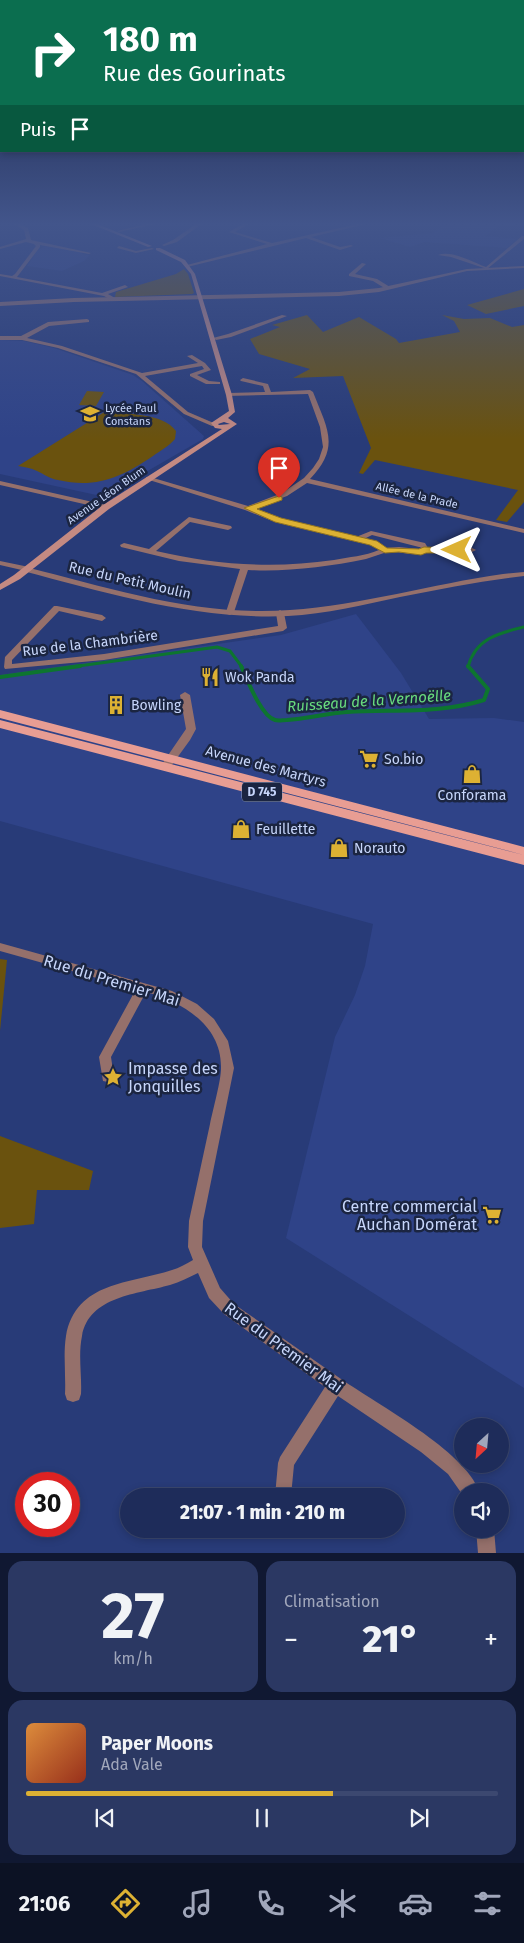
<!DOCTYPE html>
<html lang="fr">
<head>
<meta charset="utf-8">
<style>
	:root { --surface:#1e2c5a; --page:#2b3863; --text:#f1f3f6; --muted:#a1a7bb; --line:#3c4870; --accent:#ddb133 }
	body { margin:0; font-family:"Fira Sans",sans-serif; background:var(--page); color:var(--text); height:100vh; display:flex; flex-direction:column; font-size:19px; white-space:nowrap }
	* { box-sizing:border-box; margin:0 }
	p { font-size:16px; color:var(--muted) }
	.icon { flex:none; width:28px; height:28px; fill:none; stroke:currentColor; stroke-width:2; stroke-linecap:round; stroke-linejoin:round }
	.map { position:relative; height:1553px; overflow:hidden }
	.drawer { display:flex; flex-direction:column; gap:8px; padding:8px; background:#101832; flex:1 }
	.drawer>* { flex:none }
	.top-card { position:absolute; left:0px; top:0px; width:525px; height:152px; box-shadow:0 2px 8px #0003,0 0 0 1px var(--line); background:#0b6e4f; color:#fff; overflow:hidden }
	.needle { width:32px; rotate:206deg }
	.buttons { position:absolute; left:454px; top:1418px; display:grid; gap:10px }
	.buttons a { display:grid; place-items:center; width:55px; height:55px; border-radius:50%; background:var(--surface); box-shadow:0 2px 8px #0003,0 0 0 1px var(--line); font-size:25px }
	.speed { position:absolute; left:15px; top:1472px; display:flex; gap:10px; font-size:25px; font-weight:700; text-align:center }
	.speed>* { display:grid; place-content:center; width:65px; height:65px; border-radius:50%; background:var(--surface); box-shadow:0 2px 8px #0003,0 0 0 1px var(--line); line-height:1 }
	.speed .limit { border:8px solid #d22; background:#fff; color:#111 }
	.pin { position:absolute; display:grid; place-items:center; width:42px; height:42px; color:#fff; margin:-51px -21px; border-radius:50% 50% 50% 0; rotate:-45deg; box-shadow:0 0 5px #0007 }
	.pin .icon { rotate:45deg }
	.me { position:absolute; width:55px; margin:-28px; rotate:270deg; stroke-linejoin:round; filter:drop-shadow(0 0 4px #0008) }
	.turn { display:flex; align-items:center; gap:18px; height:105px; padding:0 20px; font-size:22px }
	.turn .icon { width:65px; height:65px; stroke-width:2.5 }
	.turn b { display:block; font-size:35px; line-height:42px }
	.then { display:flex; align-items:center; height:48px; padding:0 20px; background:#0003; gap:10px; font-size:19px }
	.big { font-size:38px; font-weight:800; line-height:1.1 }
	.drawer .card { flex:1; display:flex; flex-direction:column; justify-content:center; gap:8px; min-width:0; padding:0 18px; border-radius:15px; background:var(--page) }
	.drawer .dial { align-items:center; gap:0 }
	.dial b { font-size:65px; line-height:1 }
	.song { display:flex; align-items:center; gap:15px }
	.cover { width:60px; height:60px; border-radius:8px; background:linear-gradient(135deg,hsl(30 70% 55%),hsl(10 70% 35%)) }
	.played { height:5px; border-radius:2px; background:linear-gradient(90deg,var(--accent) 65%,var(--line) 65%) }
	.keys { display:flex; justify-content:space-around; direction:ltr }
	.heat { display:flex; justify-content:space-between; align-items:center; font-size:28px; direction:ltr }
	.drawer .tiles { flex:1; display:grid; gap:8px; grid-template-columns:1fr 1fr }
	.card:last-child { grid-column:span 2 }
	.trip { position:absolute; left:120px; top:1488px; width:285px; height:50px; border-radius:25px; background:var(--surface); box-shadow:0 2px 8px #0003,0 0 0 1px var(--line); font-weight:800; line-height:50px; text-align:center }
	.dock { display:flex; height:80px; justify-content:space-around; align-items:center; background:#0c1224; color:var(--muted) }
	.dock .icon { width:35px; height:35px }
	.dock .selected { color:var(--accent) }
	.dock b { font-size:22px; color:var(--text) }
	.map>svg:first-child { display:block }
	.built { fill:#2f4388 }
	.green { fill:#6a520e }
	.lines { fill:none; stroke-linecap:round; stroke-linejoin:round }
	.stream-far1 { stroke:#0d752f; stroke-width:3 }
	.stream { stroke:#0d752f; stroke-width:4 }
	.pedestrian { fill:#95706b; fill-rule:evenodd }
	.minor { fill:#95706b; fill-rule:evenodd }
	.tertiary { fill:#95706b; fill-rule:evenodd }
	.secondary { fill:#c48a82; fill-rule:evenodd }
	.primary { fill:#e89d93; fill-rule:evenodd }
	.route { fill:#ddb133; stroke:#907321 }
	.labels { text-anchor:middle; stroke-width:5; stroke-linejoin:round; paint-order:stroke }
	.far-poi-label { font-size:11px; fill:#c7d6fb; stroke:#1b2541; text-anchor:start }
	.far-street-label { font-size:11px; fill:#c7d6fb; stroke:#1b2541 }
	.shield { fill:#1b2541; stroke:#93a1c3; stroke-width:1 }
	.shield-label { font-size:12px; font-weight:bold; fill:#c7d6fb }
	.street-label { font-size:14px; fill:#c7d6fb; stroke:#1b2541 }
	.poi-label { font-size:14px; fill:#c7d6fb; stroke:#1b2541; text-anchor:start }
	.water-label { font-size:15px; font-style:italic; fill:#68db7e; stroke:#1b2541 }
	.near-street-label { font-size:16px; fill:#c7d6fb; stroke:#1b2541 }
	.near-poi-label { font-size:16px; fill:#c7d6fb; stroke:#1b2541; text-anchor:start }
</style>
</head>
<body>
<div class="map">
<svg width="524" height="1553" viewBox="0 0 524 1553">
	<rect width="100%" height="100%" fill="#283b78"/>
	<path class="built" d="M 479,222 L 524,222 L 524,227 L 500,225 L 485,236 L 517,239 L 507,248 L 424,242 L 410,247 L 380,238 L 433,233 L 445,224 Z
		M 45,246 L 81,252 L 82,254 L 90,255 L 84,261 L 62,271 L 27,266 L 37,251 Z
		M 0,340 L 24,341 L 54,348 L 133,375 L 142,381 L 204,436 L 203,439 L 106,495 L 101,496 L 0,474 Z
		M 356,614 L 401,673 L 429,719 L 494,718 L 524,722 L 524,1388 L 286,1238 L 335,1037 L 355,995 L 365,966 L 373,924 L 0,821 L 0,675 L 281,635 Z"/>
	<path class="green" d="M 184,269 L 188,274 L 194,293 L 192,294 L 115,297 L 116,292 L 176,274 Z
		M 524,289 L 524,306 L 486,314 L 467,305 Z
		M 307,315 L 323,332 L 359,317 L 396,339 L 399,343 L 460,332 L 454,321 L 442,315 L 464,319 L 490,318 L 512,327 L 524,325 L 524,502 L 507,522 L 496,520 L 518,490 L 375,460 L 363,474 L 359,473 L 371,448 L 343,376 L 293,378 L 310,369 L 259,354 L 250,339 L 280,327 L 272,325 Z
		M 87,391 L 104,392 L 96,406 L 79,405 Z
		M 106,411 C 127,415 162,412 176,431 L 175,439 C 169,446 160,451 153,456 C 122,477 96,489 58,480 C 50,479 44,474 37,471 C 31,468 24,467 18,466 Z
		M 0,959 L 7,960 L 0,1031 Z
		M 0,1136 L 93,1171 L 89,1190 L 37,1190 L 34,1224 L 0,1228 Z"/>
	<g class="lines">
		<path class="stream-far1" d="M 71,667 L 217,647 L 230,651 L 242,667
			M 468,667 C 475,639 498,633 524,627"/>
		<path class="stream" d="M 241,666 C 247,679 261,716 275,720 C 278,721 283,720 287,720 C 307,719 327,713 347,712 C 393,709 440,714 484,700 L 488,689 L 468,666
			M 0,677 L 80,666"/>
		<path class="pedestrian" d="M 155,222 L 164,222 L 119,232 L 117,231 Z"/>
		<path class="minor" d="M 11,222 L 16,222 L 28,228 L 31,240 L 91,253 L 89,254 L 40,245 L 40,247 L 17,277 L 102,293 L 125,285 L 128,287 L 108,294 L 115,298 L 115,300 L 113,301 L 104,296 L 0,276 L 0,274 L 12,276 L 15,274 L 36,246 L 34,244 L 26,242 L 0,249 L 0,247 L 26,239 L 24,230 Z
			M 199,222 L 204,222 L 177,242 L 164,246 L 162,245 L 173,240 Z
			M 246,222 L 252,222 L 235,232 L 272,243 L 367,222 L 375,222 L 311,237 L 340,247 L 351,245 L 353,246 L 340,250 L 306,238 L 187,267 L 187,265 L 267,244 L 229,232 Z
			M 522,236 L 524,236 L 524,239 L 487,269 L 451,257 L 438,255 C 452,250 472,262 486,267 Z
			M 119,246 L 136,251 L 152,248 L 154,249 L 136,253 L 117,248 Z
			M 362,263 L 366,264 L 355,274 L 377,279 L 390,287 L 390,289 L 386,289 L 373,281 L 349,276 L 349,274 Z
			M 282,315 L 287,316 L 231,337 L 216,340 L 213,338 L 228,334 Z
			M 87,319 L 89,320 L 89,322 L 49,326 L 27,338 L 62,346 L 142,373 L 198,363 L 187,356 L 192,355 L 205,363 L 211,370 L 197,375 L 209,381 L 220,382 L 220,384 L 206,384 L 190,376 L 190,374 L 204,369 L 202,366 L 145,376 L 188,412 L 216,424 L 216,426 L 212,426 L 184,414 L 136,374 L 58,348 L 22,340 L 0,340 L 0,336 L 21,336 L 48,322 Z
			M 243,378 L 268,384 L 271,392 L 310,390 L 313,392 C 327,428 341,447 310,479 L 524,529 L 524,533 L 307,483 L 287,496 L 255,508 L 281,518 L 356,537 L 371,531 L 425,543 L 428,548 L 472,548 L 476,550 L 472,552 L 425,552 C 416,558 399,550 387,552 C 380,554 373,557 366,559 C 327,567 287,572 248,570 L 234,612 L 230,615 L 227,614 L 226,612 L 240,569 L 179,561 L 121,547 L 120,545 L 124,543 L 149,549 L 189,517 L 231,526 L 232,528 L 228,530 L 190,522 L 156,551 C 217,565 272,569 334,560 C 349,557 365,556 379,550 L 370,545 L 275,522 L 245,510 L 146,479 L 146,477 L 150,477 L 248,506 L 282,493 L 304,478 L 313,468 L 319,459 L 323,447 L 320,427 L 308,394 L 227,396 L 227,394 L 229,393 L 265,392 L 263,386 L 241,381 L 240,380 ZM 372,535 L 419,547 L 421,547 L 419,549 L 399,547 L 386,548 L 376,541 L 364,539 Z
			M 0,481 L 106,505 L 110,507 L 106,509 L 0,485 Z
			M 0,561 L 29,567 L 30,569 L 26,571 L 0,565 Z
			M 54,606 L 57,606 L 102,615 L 106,618 L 102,621 L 59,611 L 12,660 L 12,664 L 104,654 L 278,626 L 276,613 L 280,610 L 284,613 L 287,628 L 283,631 L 104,660 L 5,669 L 4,667 L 5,657 Z
			M 185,692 L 190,695 L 196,729 L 190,740 L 169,769 L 161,769 L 160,767 L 186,729 L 180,695 Z
			M 0,943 L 172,991 L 197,1004 L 214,1019 L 228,1041 L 234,1068 L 203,1221 L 202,1247 L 220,1288 L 234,1304 C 270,1329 305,1354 341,1379 C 377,1404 465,1451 479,1491 L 462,1491 L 462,1494 L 448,1474 L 421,1452 L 338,1396 L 294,1465 L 291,1496 L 275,1496 L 278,1463 L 280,1457 L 325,1387 L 224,1314 L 209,1298 L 198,1273 C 189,1277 180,1282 170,1285 C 138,1294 89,1296 82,1336 C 78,1355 82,1375 81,1394 L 79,1400 L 73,1402 L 67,1400 L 65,1394 C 66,1375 63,1355 66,1336 C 76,1281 130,1284 172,1270 C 179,1268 186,1264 193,1260 L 188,1247 L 189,1221 C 196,1189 203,1156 210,1124 C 213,1109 221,1081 221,1068 C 222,1025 182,1002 146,992 L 111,1057 L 114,1077 L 113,1081 L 108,1082 L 103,1081 L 99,1057 L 136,989 L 0,951 Z
			M 476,1529 L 494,1529 L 496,1553 L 478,1553 Z"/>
		<path class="tertiary" d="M 524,266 L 524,268 L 467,271 L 379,292 L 339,296 L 74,302 L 0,306 L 0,302 L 74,298 L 339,292 L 379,288 L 467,269 Z
			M 23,567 L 26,567 C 112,589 200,617 290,610 C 362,605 432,584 503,574 L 524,572 L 524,576 C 482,581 441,589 400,597 C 363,605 326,614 288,616 C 197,620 110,594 23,571 Z"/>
		<path class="secondary" d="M 86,222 L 92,222 L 152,246 L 148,247 Z
			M 156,248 L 160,248 L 185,260 L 195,274 L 232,395 L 235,412 L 228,418 L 237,424 L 109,509 L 20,579 L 0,590 L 0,584 L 14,575 L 103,505 L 222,429 L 215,428 L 211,423 L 229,411 L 226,395 L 191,274 L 181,262 L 156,250 ZM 224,422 L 230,424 L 219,425 L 218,424 Z"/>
		<path class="primary" d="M 0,710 L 524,847 L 524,855 L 0,718 Z
			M 0,720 L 524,855 L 524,865 L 0,728 Z"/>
	</g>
	<linearGradient id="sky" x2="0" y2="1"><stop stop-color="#162042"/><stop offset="0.51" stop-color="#42558b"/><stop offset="1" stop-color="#42558b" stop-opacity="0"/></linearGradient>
	<rect width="524" height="439" fill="url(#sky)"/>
	<path class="route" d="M 279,496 L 282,497 L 282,500 L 257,509 L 281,518 L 377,541 L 387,548 L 419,549 L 424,547 L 457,548 L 462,550 L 457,553 L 426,553 L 421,555 L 399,552 L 385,553 L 370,545 L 275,522 L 244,508 Z"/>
	<defs>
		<g id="school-bare" transform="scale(1.5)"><path d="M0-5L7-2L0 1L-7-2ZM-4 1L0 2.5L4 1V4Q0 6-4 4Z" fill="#ddb133" stroke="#1b2541" stroke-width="2.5" paint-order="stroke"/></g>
		<g id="restaurant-bare" transform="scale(1.5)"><path d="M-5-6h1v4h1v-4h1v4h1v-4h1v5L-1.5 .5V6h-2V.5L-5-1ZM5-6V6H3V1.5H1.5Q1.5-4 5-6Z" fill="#ddb133" stroke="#1b2541" stroke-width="2.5" paint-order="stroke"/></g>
		<g id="building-bare" transform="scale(1.5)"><path d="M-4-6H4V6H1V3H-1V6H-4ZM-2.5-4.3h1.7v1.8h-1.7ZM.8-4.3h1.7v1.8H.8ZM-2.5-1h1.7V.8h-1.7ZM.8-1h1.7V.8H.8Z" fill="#ddb133" stroke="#1b2541" stroke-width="2.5" paint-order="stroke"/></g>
		<g id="supermarket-bare" transform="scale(1.5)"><path d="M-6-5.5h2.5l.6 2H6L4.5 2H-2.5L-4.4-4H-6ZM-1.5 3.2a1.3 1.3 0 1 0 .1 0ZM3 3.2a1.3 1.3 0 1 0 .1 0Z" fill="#ddb133" stroke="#1b2541" stroke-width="2.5" paint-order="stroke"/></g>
		<g id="shop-bare" transform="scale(1.5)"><path d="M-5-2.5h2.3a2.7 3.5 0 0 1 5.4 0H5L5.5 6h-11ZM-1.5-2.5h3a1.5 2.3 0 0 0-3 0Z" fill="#ddb133" stroke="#1b2541" stroke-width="2.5" paint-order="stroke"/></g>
		<g id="sight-bare" transform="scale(1.5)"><path d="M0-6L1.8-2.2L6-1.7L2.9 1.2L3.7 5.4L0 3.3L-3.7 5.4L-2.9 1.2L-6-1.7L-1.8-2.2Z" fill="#ddb133" stroke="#1b2541" stroke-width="2.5" paint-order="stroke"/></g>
	</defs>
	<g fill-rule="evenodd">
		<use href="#school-bare" x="90" y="414"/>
		<use href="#restaurant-bare" x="210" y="677"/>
		<use href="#building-bare" x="116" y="705"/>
		<use href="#supermarket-bare" x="369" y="759"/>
		<use href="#shop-bare" x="472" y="774"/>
		<use href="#shop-bare" x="241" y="829"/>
		<use href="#shop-bare" x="339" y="848"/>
		<use href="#sight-bare" x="113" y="1077"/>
		<use href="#supermarket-bare" x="492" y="1215"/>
	</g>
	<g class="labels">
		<g class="far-poi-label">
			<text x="105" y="412">Lycée Paul<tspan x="105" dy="13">Constans</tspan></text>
		</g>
		<g class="far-street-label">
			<text transform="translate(106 495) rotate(-35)" y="4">Avenue Léon Blum</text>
			<text transform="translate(417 495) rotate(13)" y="4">Allée de la Prade</text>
		</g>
		<rect class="shield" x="242" y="782.5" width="40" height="19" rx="4"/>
		<g class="shield-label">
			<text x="262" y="796">D 745</text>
		</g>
		<g class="street-label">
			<text transform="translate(130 580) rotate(13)" y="5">Rue du Petit Moulin</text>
			<text transform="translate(90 643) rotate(-7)" y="5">Rue de la Chambrière</text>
			<text transform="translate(266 766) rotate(15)" y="5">Avenue des Martyrs</text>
		</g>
		<g class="poi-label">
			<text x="225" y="682">Wok Panda</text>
			<text x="131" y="710">Bowling</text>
			<text x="384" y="764">So.bio</text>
			<text x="472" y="800" text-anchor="middle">Conforama</text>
			<text x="256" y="834">Feuillette</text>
			<text x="354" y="853">Norauto</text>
		</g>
		<g class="water-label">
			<text transform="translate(369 701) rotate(-4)" y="5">Ruisseau de la Vernoëlle</text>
		</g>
		<g class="near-street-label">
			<text transform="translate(112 980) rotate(17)" y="6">Rue du Premier Mai</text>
			<text transform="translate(284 1347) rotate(36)" y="6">Rue du Premier Mai</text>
		</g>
		<g class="near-poi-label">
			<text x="128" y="1074">Impasse des<tspan x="128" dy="18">Jonquilles</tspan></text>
			<text x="477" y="1212" text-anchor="end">Centre commercial<tspan x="477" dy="18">Auchan Domérat</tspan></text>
		</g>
	</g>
</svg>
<div class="buttons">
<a><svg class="needle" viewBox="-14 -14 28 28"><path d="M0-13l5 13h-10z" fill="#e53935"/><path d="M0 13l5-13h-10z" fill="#a1a7bb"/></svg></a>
<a><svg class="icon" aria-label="sound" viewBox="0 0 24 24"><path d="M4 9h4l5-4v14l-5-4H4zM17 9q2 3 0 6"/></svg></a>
</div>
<div class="speed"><div class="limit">30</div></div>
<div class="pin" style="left:279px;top:498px;background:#d93025"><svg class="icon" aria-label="arrive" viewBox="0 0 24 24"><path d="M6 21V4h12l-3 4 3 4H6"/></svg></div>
<svg class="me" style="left:457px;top:550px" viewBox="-20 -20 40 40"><path d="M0-17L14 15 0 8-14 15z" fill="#ddb133" stroke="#fff" stroke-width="4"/></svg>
<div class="trip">21:07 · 1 min · 210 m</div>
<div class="top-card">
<div class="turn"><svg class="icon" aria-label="right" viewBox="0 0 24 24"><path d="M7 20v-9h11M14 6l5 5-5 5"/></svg><div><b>180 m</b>Rue des Gourinats</div></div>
<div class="then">Puis<svg class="icon" aria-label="arrive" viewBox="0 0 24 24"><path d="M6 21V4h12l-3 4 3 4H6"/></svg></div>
</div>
</div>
<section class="drawer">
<div class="tiles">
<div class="card dial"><b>27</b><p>km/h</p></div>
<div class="card"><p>Climatisation</p>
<div class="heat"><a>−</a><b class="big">21°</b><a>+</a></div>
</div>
<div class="card">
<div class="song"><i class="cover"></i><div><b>Paper Moons</b><p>Ada Vale</p></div></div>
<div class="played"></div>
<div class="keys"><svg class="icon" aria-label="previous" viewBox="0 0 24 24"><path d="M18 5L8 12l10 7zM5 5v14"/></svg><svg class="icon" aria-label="pause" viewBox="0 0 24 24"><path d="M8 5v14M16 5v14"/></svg><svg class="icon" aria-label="next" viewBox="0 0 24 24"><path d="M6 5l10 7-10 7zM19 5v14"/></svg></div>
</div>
</div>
</section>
<nav class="dock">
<b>21:06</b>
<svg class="icon selected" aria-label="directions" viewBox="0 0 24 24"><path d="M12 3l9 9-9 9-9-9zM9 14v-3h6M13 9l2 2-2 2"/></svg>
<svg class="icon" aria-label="music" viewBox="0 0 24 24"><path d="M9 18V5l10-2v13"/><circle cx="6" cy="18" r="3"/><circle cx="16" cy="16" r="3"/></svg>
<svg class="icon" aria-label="phone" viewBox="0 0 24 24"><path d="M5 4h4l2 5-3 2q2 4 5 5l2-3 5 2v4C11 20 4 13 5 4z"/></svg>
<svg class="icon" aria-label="climate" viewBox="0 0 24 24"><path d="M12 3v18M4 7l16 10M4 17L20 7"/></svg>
<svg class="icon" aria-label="car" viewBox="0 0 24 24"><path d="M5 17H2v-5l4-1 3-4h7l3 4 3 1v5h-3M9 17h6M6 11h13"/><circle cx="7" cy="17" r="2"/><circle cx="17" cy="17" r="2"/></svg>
<svg class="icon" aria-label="filters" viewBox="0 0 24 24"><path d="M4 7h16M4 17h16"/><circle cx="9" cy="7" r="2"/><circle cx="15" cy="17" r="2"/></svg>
</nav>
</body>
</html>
